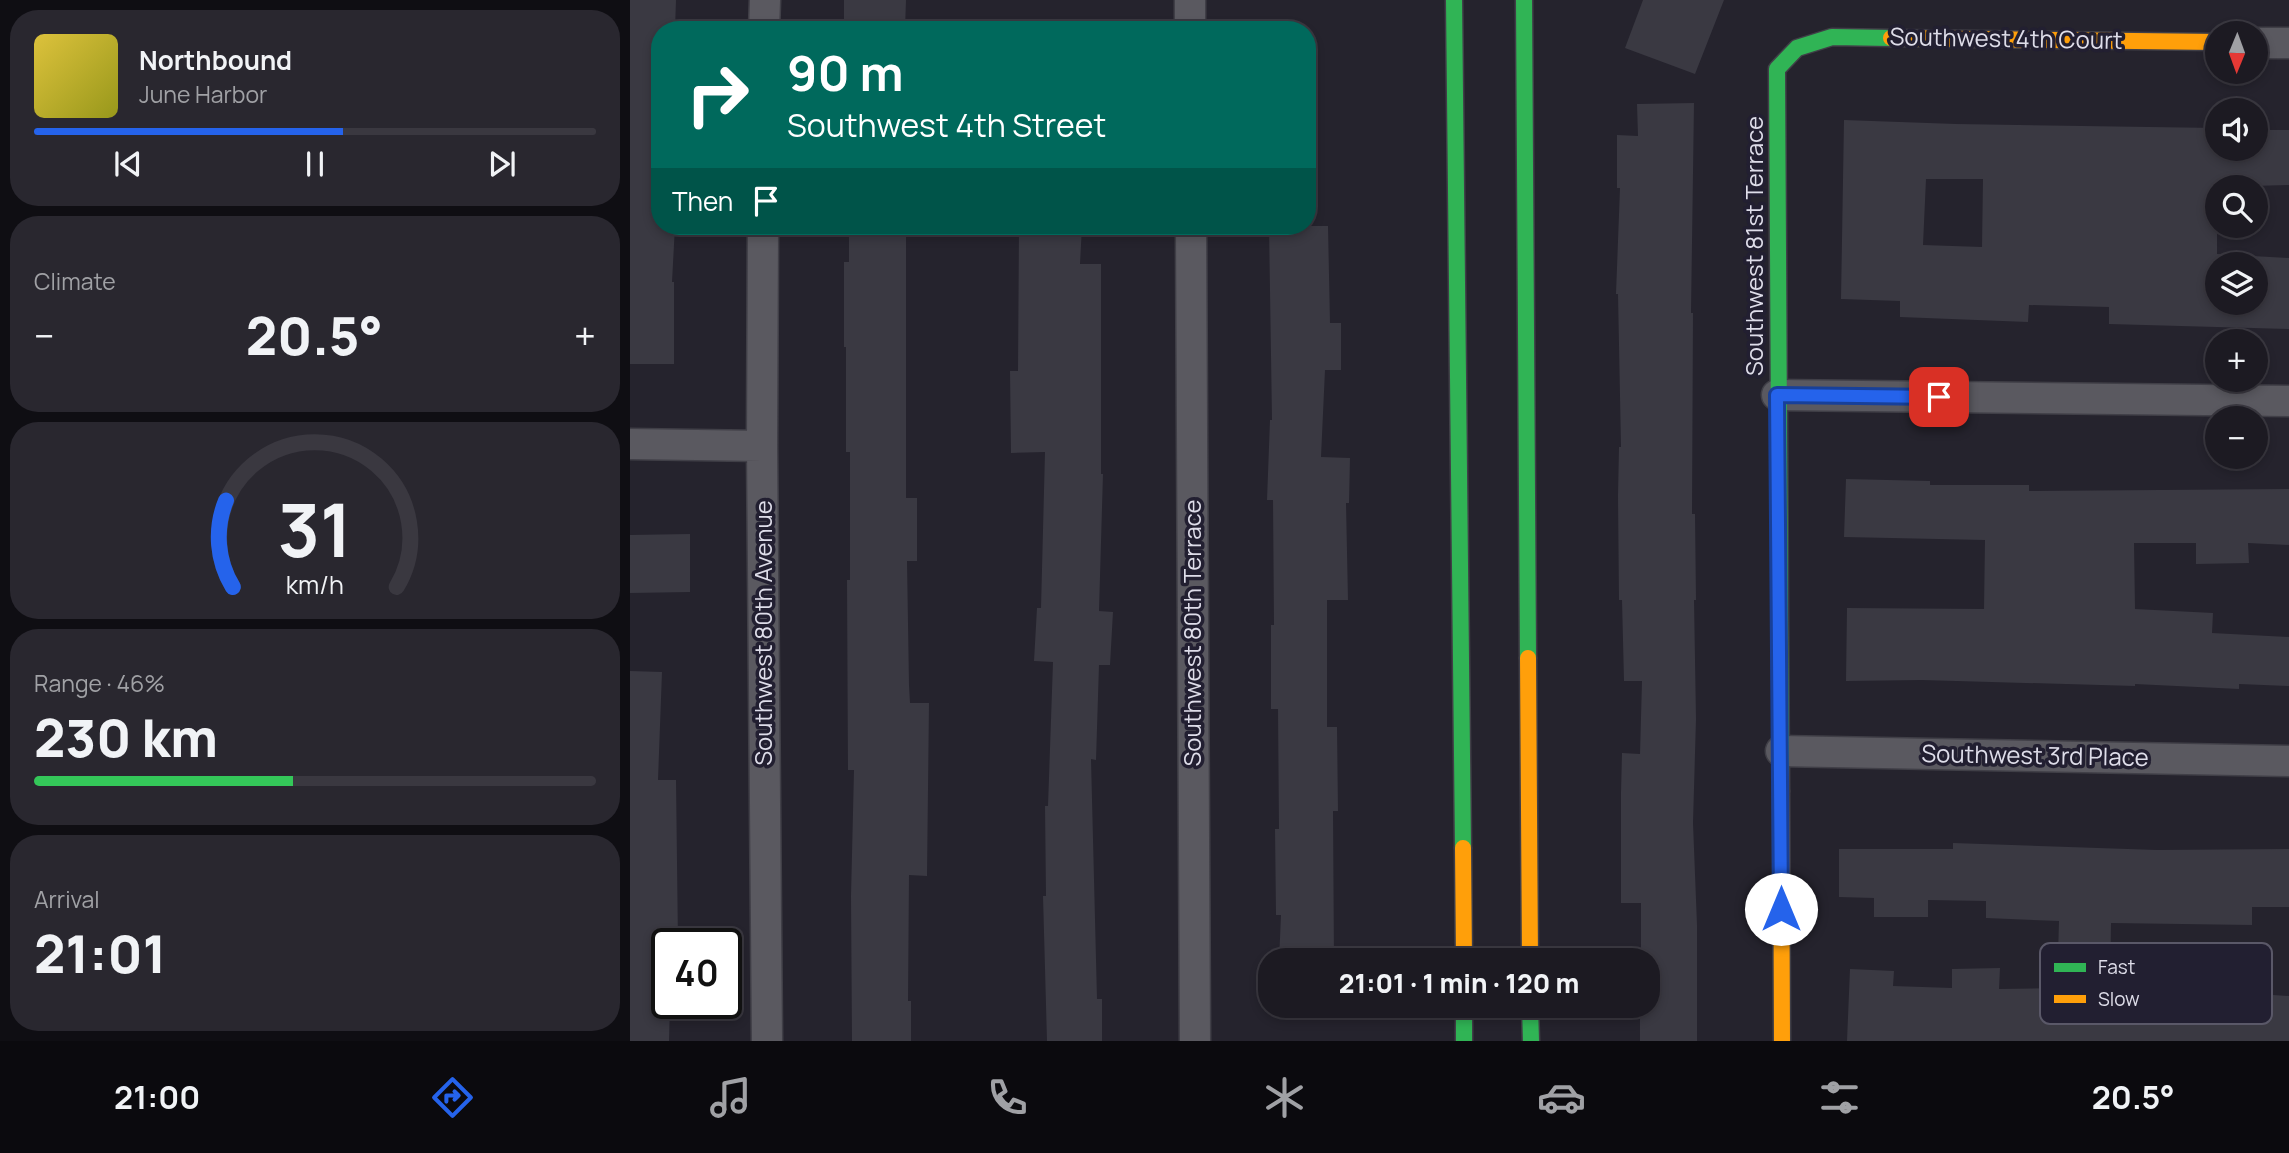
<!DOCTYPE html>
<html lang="en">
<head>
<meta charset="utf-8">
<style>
	:root { --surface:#1c1a22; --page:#29272f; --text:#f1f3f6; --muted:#a0a1a5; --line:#3a3840; --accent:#2563eb }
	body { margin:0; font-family:Manrope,sans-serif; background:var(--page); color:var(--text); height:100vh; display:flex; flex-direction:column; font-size:26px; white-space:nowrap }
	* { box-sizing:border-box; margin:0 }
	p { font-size:23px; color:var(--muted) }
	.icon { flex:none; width:38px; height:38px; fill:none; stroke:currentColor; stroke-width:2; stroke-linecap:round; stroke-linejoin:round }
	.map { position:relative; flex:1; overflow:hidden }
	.details { display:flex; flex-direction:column; gap:10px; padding:10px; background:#0f0e13; width:630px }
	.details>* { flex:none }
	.banner { position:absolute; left:21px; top:21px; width:665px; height:214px; border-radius:28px; box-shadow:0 4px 10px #0003,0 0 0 2px var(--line); background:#00695c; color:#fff; overflow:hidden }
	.needle { width:46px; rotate:181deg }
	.buttons { position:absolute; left:1575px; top:21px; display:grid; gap:14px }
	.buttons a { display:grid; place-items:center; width:63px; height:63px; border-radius:50%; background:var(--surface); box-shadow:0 4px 10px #0003,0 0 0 2px var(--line); font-size:35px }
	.speed { position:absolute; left:21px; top:928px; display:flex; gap:14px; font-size:35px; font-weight:700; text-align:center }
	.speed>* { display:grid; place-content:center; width:91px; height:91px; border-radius:50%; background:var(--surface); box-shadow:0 4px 10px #0003,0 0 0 2px var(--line); line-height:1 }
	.speed .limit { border:4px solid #111; border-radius:10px; background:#fff; color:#111 }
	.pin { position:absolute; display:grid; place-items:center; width:60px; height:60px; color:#fff; margin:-30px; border-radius:14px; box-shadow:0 4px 10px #0006 }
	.me { position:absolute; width:77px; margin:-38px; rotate:0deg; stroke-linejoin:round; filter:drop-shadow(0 0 5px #0008) }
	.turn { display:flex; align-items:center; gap:24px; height:147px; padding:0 21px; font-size:32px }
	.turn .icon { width:91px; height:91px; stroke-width:2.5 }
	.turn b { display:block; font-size:49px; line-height:60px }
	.then { display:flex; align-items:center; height:66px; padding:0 21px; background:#0003; gap:14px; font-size:26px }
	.big { font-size:52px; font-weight:800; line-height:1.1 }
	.details .tile { flex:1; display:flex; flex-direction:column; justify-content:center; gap:10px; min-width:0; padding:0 24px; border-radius:28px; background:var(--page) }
	.details .dial { align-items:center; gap:0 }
	.dial svg { height:182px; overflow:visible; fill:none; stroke:var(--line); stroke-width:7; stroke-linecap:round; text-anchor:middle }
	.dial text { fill:var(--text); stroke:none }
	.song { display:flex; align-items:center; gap:21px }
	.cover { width:84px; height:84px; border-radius:10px; background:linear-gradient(135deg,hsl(50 70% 55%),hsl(60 70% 35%)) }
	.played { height:7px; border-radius:4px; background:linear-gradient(90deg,var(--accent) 55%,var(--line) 55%) }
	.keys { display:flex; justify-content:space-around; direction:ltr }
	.heat { display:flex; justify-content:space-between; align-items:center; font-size:38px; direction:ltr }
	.charge { height:10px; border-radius:5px; background:linear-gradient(90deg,#34c759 46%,var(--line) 0) }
	.trip { position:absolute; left:628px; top:948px; width:402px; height:70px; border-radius:28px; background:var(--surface); box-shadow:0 4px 10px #0003,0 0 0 2px var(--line); font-weight:800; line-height:70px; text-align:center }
	.tab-bar { display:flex; height:112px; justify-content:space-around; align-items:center; background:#0b0a0e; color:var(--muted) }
	.tab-bar .icon { width:49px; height:49px }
	.tab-bar .current { color:var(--accent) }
	.tab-bar b { font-size:32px; color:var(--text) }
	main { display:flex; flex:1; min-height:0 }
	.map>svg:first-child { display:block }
	.building { fill:#3a3942; fill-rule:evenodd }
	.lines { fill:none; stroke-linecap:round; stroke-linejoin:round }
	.street-casing { stroke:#403f47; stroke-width:33 }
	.fast-casing { stroke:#403f47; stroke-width:19 }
	.slow-casing { stroke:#403f47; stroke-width:19 }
	.street { stroke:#5a5960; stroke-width:30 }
	.fast { stroke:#30b455; stroke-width:16 }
	.slow { stroke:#ff9f0a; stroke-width:16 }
	.route-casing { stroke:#184099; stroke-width:18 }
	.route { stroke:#2563eb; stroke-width:12 }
	.labels { text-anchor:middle; stroke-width:7; stroke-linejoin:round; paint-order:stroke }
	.street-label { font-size:24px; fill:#dedde9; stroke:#221f31 }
	.key { fill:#221f31; stroke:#5a5868; stroke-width:2 }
	.key-label { font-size:19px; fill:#dedde9 }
</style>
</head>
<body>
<main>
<section class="details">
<div class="tile">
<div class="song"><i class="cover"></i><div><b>Northbound</b><p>June Harbor</p></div></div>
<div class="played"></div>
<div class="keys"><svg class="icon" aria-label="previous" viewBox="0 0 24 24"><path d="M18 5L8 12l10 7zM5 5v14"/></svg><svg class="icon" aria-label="pause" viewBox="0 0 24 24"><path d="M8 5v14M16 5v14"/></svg><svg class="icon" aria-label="next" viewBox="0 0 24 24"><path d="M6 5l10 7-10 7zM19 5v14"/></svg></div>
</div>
<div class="tile"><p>Climate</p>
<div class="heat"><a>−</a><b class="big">20.5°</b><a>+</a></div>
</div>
<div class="tile dial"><svg viewBox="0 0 100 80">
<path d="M14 69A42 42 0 1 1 86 69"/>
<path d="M14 69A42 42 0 0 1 11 31" stroke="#2563eb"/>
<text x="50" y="56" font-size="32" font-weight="700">31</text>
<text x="50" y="72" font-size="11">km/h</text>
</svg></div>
<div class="tile"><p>Range · 46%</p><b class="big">230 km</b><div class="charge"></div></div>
<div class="tile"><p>Arrival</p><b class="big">21:01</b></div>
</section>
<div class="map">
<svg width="1659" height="1041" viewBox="0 0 1659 1041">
	<rect width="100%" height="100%" fill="#25232d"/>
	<path class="building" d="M 0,0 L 46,0 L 45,30 L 30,30 L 30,226 L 45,226 L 42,282 L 44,282 L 44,364 L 0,364 Z
		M 214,0 L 276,0 L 275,30 L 214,30 Z
		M 1013,0 L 1094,0 L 1065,74 L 995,48 Z
		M 1064,103 L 1061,313 L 1063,313 L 1062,514 L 1065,514 L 1066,600 L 1064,600 L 1066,719 L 1063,823 L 1067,925 L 1067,1041 L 1010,1041 L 1010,1009 L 992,1008 L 992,1006 L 1018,1006 L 1018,961 L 991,961 L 1011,959 L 1011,903 L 991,903 L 991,793 L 992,753 L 1010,754 L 1012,681 L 994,681 L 992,600 L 989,600 L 988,496 L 989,447 L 991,447 L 988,294 L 986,294 L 990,188 L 987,188 L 987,135 L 1008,136 L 1007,104 Z
		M 1214,120 L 1326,124 L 1587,128 L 1587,149 L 1626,149 L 1626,130 L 1659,130 L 1659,185 L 1587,187 L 1587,254 L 1659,258 L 1659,329 L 1479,324 L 1479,307 L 1399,305 L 1398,322 L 1270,317 L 1270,301 L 1211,299 ZM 1296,179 L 1353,179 L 1352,247 L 1293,245 ZM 1587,264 L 1626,264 L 1626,303 L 1587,303 Z
		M 219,226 L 276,226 L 276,498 L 287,498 L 287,561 L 277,561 L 279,685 L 280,703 L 299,703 L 297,876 L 279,875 L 278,1001 L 281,1001 L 281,1041 L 222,1041 L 221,896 L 224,770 L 218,770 L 217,580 L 220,580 L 220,452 L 216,452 L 216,347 L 214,347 L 214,262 L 219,262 Z
		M 389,226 L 452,226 L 450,264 L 471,264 L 471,474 L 473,474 L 469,611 L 483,612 L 480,665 L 469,665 L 466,760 L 461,759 L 467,999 L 472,999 L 472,1041 L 417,1041 L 413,896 L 416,896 L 415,806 L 418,806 L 423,662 L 404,661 L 407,608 L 411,608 L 415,452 L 381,453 L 380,371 L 388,371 Z
		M 639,226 L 698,226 L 700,323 L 711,323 L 711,370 L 695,370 L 691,457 L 720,458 L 719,503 L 716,503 L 718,600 L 697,600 L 697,727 L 707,727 L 708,811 L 703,811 L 704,961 L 649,961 L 651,915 L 646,915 L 645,829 L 649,829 L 648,709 L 641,709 L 641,625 L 644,625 L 643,500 L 637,500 L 640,420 L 642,420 Z
		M 1216,479 L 1300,481 L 1300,485 L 1399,485 L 1399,491 L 1659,489 L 1659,545 L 1618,543 L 1619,563 L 1566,564 L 1566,543 L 1504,543 L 1505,609 L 1583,613 L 1582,633 L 1659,637 L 1659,686 L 1609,684 L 1609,689 L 1505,684 L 1505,686 L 1292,680 L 1216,681 L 1217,608 L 1354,609 L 1355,540 L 1214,537 Z
		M 60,534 L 60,592 L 0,593 L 0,535 Z
		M 0,671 L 32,672 L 28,780 L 46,780 L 48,943 L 37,943 L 37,1003 L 40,1003 L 39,1041 L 0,1041 Z
		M 1323,843 L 1527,850 L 1659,849 L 1659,907 L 1622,907 L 1622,925 L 1481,923 L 1480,990 L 1536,991 L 1536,988 L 1659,996 L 1659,1041 L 1217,1041 L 1220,969 L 1264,971 L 1263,986 L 1322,988 L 1322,969 L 1370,968 L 1369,989 L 1427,988 L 1429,921 L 1356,918 L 1356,901 L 1298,900 L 1298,917 L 1244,917 L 1244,898 L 1209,897 L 1209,849 L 1323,849 Z
		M 647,1006 L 702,1006 L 701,1014 L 647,1011 Z"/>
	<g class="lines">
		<g class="street-casing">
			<path id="street" d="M 560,0 L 560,30
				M 134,30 L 135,0
				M 1626,43 L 1659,43
				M 133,226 L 132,446 L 137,1041
				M 561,226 L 565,1041
				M 1147,395 L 1659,401
				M 0,444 L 132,446
				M 1151,751 L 1659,761"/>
		</g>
		<g class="fast-casing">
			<path id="fast" d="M 824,0 L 833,848
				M 894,0 L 898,658
				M 1151,791 L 1147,69 L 1167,48 L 1202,37 L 1261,38
				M 834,1006 L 834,1041
				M 900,1006 L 901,1041"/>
		</g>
		<g class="slow-casing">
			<path id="slow" d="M 1261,38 L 1587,42
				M 898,658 L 900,961
				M 1151,791 L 1152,1041
				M 833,848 L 834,961"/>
		</g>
		<use href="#street" class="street"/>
		<use href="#fast" class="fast"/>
		<use href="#slow" class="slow"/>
	</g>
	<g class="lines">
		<g class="route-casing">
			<path id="route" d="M 1151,909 L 1147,395 L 1309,397"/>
		</g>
		<use href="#route" class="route"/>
	</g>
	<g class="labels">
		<g class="street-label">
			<text transform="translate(1376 39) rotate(1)" y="8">Southwest 4th Court</text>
			<text transform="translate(1125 246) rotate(-90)" y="8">Southwest 81st Terrace</text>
			<text transform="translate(134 633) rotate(-90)" y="8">Southwest 80th Avenue</text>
			<text transform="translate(563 633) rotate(-90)" y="8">Southwest 80th Terrace</text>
			<text transform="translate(1405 756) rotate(1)" y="8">Southwest 3rd Place</text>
		</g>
	</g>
	<rect x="1410" y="943" width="232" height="81" rx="10" class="key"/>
	<rect x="1424" y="963" width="32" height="9" fill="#30b455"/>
	<rect x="1424" y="995" width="32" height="8" fill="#ff9f0a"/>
	<g class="key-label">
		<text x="1468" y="974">Fast</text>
		<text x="1468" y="1006">Slow</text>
	</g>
</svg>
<div class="buttons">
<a><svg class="needle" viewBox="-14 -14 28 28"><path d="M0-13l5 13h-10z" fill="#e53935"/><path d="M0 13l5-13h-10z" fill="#a0a1a5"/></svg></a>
<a><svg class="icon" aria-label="sound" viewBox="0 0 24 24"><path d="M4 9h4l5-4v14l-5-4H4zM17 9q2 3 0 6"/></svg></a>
<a><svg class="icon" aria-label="search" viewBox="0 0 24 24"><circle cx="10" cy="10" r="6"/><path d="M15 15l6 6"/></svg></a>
<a><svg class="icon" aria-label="layers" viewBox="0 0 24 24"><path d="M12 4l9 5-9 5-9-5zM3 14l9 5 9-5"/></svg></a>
<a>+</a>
<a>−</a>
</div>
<div class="speed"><div class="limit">40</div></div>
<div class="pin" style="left:1309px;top:397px;background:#d93025"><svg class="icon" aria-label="arrive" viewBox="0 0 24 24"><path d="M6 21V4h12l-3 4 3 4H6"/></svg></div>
<svg class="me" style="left:1151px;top:909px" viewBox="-20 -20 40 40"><circle r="19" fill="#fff"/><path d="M0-13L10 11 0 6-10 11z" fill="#2563eb"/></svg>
<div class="trip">21:01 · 1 min · 120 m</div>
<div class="banner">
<div class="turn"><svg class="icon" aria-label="right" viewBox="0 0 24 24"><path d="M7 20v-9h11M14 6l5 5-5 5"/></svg><div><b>90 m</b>Southwest 4th Street</div></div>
<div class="then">Then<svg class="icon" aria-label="arrive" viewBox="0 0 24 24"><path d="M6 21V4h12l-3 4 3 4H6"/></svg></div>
</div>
</div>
</main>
<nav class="tab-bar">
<b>21:00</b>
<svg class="icon current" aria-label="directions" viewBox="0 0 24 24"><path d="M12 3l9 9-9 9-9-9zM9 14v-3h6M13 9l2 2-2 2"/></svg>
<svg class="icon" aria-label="music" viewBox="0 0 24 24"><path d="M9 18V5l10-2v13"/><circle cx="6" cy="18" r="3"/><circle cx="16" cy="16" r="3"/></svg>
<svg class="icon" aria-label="phone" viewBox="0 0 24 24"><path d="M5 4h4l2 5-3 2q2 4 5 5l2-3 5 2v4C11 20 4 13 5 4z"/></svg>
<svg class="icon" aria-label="climate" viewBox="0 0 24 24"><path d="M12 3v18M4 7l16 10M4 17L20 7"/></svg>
<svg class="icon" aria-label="car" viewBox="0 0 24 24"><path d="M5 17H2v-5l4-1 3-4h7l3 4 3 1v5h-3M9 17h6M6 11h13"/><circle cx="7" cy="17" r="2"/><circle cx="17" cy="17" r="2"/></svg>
<svg class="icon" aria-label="filters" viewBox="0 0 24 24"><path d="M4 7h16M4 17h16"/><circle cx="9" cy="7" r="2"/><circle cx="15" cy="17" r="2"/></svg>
<b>20.5°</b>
</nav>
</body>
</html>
